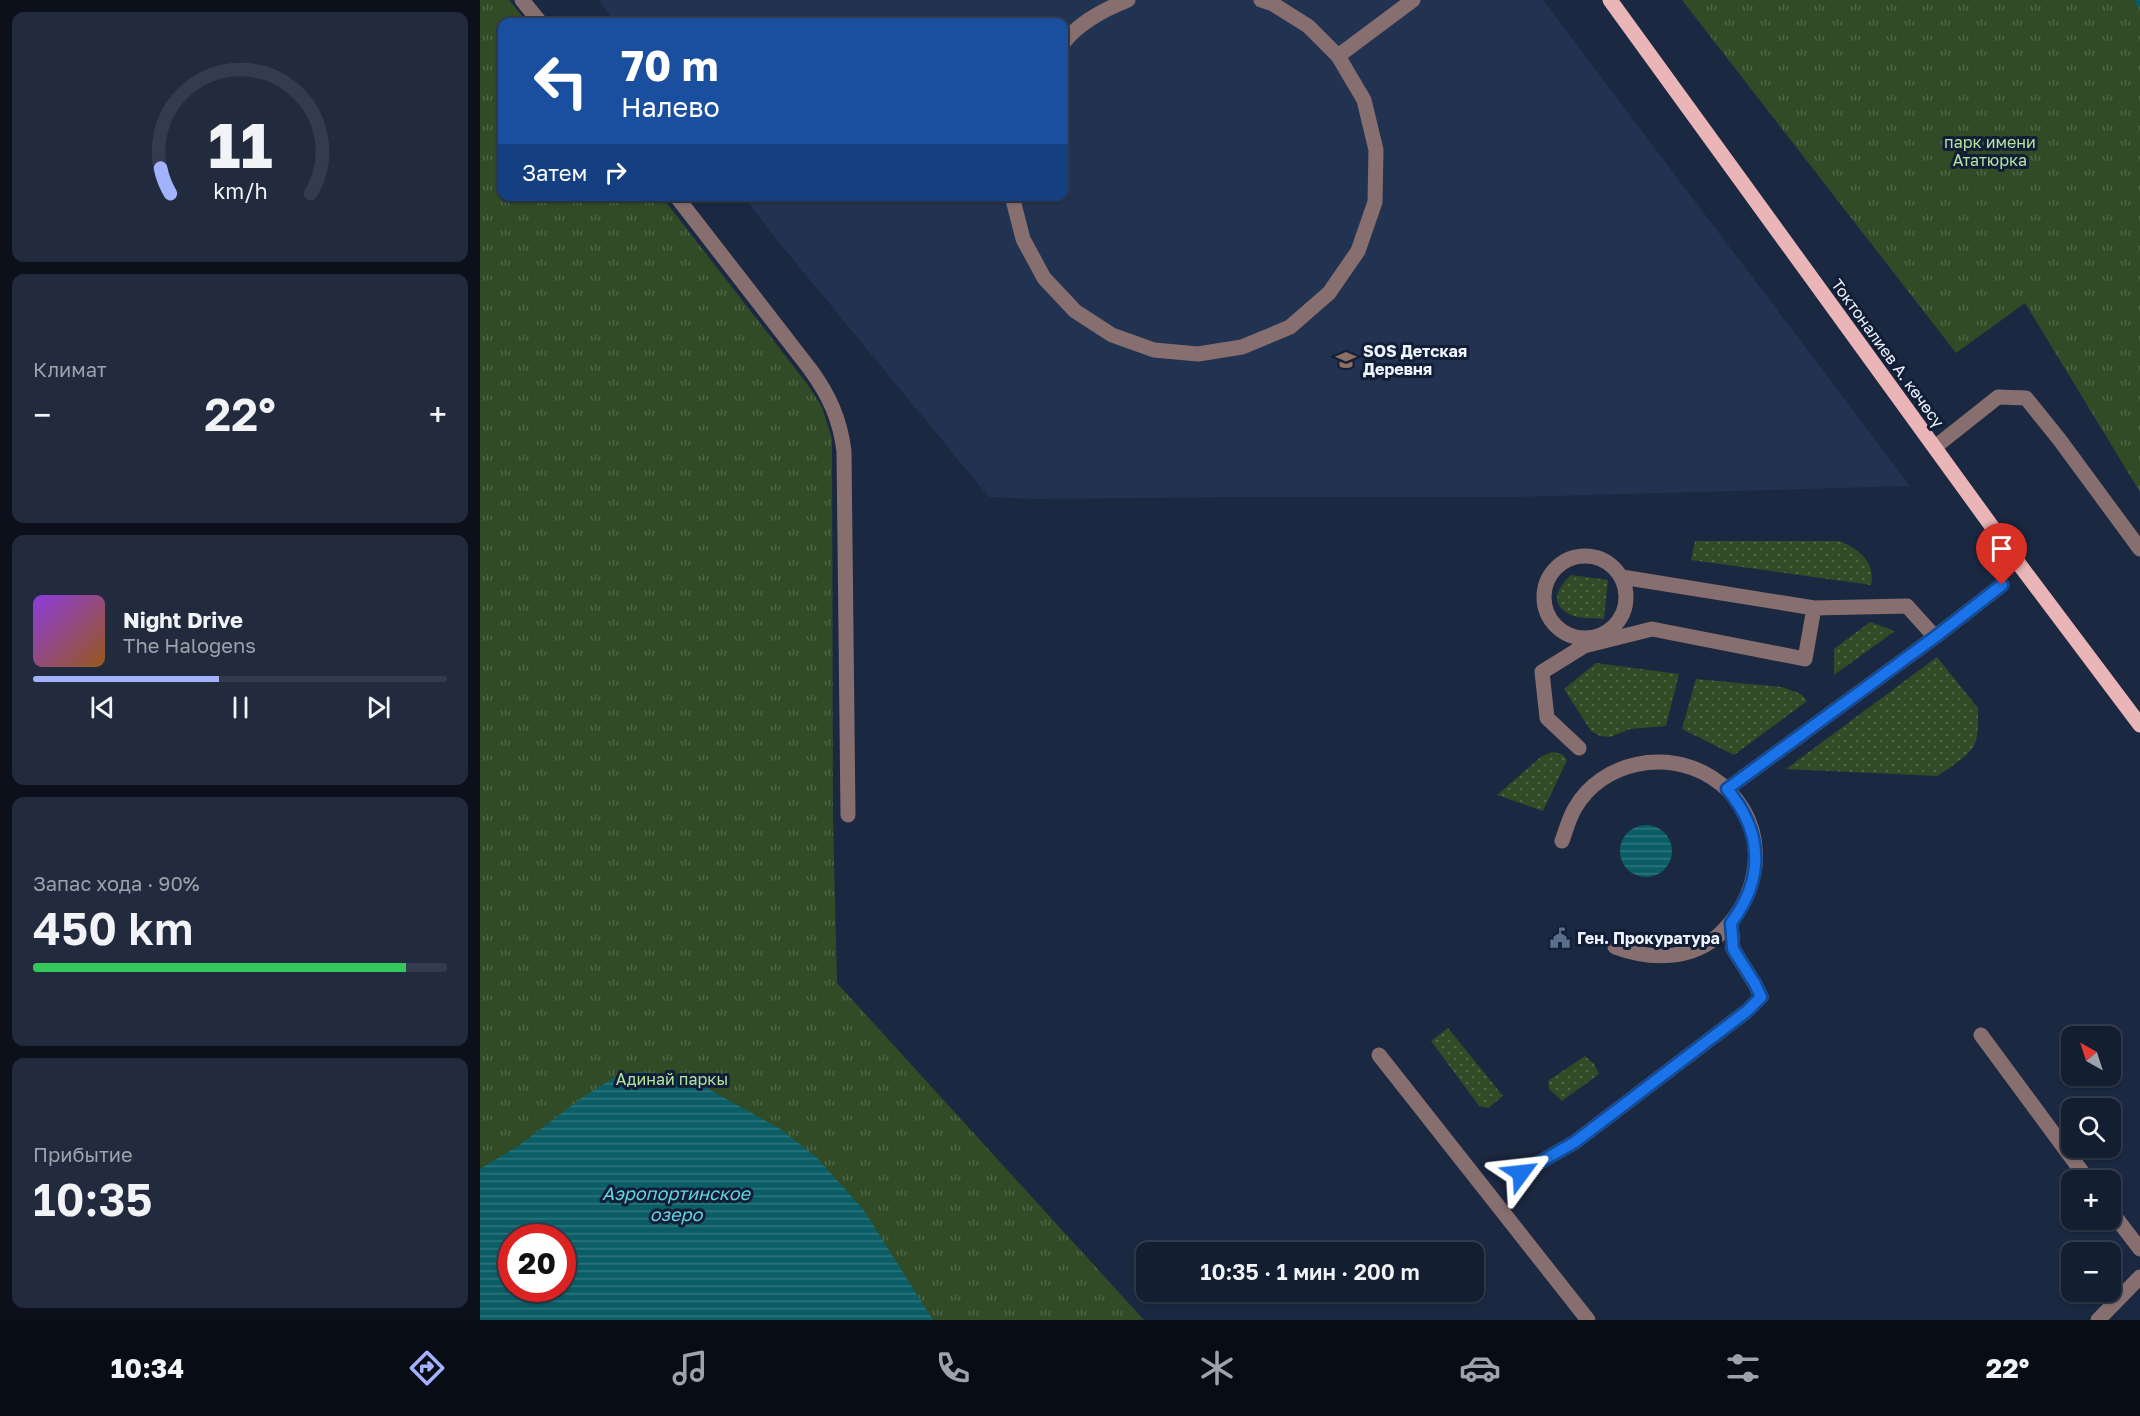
<!DOCTYPE html>
<html lang="ru">
<head>
<meta charset="utf-8">
<style>
	:root { --surface:#141e31; --page:#212b3d; --text:#f1f3f6; --muted:#9da2ab; --line:#333c4d; --accent:#a3b2fd }
	body { margin:0; font-family:"Golos Text",sans-serif; background:var(--page); color:var(--text); height:100vh; display:flex; flex-direction:column; font-size:22px; white-space:nowrap }
	* { box-sizing:border-box; margin:0 }
	p { font-size:20px; color:var(--muted) }
	.icon { flex:none; width:33px; height:33px; fill:none; stroke:currentColor; stroke-width:2; stroke-linecap:round; stroke-linejoin:round }
	.map { position:relative; flex:1; overflow:hidden }
	.details { display:flex; flex-direction:column; gap:12px; padding:12px; background:#0b101b; width:480px }
	.details>* { flex:none }
	.guide { position:absolute; left:18px; top:18px; width:570px; height:183px; border-radius:12px; box-shadow:0 2px 4px #0004,0 0 0 2px var(--line); background:#1a4fa0; color:#fff; overflow:hidden }
	.needle { width:39px; rotate:321deg }
	.fabs { position:absolute; left:1581px; top:1026px; display:grid; gap:12px }
	.fabs a { display:grid; place-items:center; width:60px; height:60px; border-radius:12px; background:var(--surface); box-shadow:0 2px 4px #0004,0 0 0 2px var(--line); font-size:30px }
	.speed { position:absolute; left:18px; top:1224px; display:flex; gap:12px; font-size:30px; font-weight:700; text-align:center }
	.speed>* { display:grid; place-content:center; width:78px; height:78px; border-radius:50%; background:var(--surface); box-shadow:0 2px 4px #0004,0 0 0 2px var(--line); line-height:1 }
	.speed .limit { border:9px solid #d22; background:#fff; color:#111 }
	.pin { position:absolute; display:grid; place-items:center; width:51px; height:51px; color:#fff; margin:-62px -26px; border-radius:50% 50% 50% 0; rotate:-45deg; box-shadow:0 0 6px #0007 }
	.pin .icon { rotate:45deg }
	.me { position:absolute; width:66px; margin:-33px; rotate:60deg; stroke-linejoin:round; filter:drop-shadow(0 0 4px #0008) }
	.turn { display:flex; align-items:center; gap:21px; height:126px; padding:0 24px; font-size:27px }
	.turn .icon { width:78px; height:78px; stroke-width:2.5 }
	.turn b { display:block; font-size:42px; line-height:51px }
	.then { display:flex; align-items:center; height:57px; padding:0 24px; background:#0003; gap:12px; font-size:22px }
	.big { font-size:45px; font-weight:600; line-height:1.1 }
	.details .widget { flex:1; display:flex; flex-direction:column; justify-content:center; gap:9px; min-width:0; padding:0 21px; border-radius:12px; background:var(--page) }
	.details .dial { align-items:center; gap:0 }
	.dial svg { height:156px; overflow:visible; fill:none; stroke:var(--line); stroke-width:7; stroke-linecap:round; text-anchor:middle }
	.dial text { fill:var(--text); stroke:none }
	.song { display:flex; align-items:center; gap:18px }
	.cover { width:72px; height:72px; border-radius:9px; background:linear-gradient(135deg,hsl(270 70% 55%),hsl(30 70% 35%)) }
	.played { height:6px; border-radius:3px; background:linear-gradient(90deg,var(--accent) 45%,var(--line) 45%) }
	.keys { display:flex; justify-content:space-around; direction:ltr }
	.heat { display:flex; justify-content:space-between; align-items:center; font-size:33px; direction:ltr }
	.charge { height:9px; border-radius:4px; background:linear-gradient(90deg,#34c759 90%,var(--line) 0) }
	.trip { position:absolute; left:656px; top:1242px; width:348px; height:60px; border-radius:12px; background:var(--surface); box-shadow:0 2px 4px #0004,0 0 0 2px var(--line); font-weight:600; line-height:60px; text-align:center }
	.dock { display:flex; height:96px; justify-content:space-around; align-items:center; background:#080c14; color:var(--muted) }
	.dock .icon { width:42px; height:42px }
	.dock .selected { color:var(--accent) }
	.dock b { font-size:27px; color:var(--text) }
	main { display:flex; flex:1; min-height:0 }
	.map>svg:first-child { display:block }
	.built { fill:#223251 }
	.grass { fill:url(#grass-dots) }
	.park { fill:url(#park-tufts); fill-rule:evenodd }
	.water { fill:url(#water-rules); fill-rule:evenodd }
	.lines { fill:none; stroke-linecap:round; stroke-linejoin:round }
	.stream { stroke:#0b5e66; stroke-width:9 }
	.minor { stroke:#886f6f; stroke-width:15 }
	.major { stroke:#eab5b6; stroke-width:15 }
	.route-casing { stroke:#114b97; stroke-width:15 }
	.route { stroke:#1a73e8; stroke-width:10 }
	.labels { text-anchor:middle; stroke-width:6; stroke-linejoin:round; paint-order:stroke }
	.park-label { font-size:16px; fill:#b3e3a0; stroke:#121e36 }
	.poi-label { font-size:16px; font-weight:bold; fill:#eef4fe; stroke:#121e36; text-anchor:start }
	.street-label { font-size:16px; fill:#eef4fe; stroke:#121e36 }
	.water-label { font-size:18px; font-style:italic; fill:#65d4e0; stroke:#121e36 }
</style>
</head>
<body>
<main>
<section class="details">
<div class="widget dial"><svg viewBox="0 0 100 80">
<path d="M14 69A42 42 0 1 1 86 69"/>
<path d="M14 69A42 42 0 0 1 9 56" stroke="#a3b2fd"/>
<text x="50" y="56" font-size="32" font-weight="700">11</text>
<text x="50" y="72" font-size="11">km/h</text>
</svg></div>
<div class="widget"><p>Климат</p>
<div class="heat"><a>−</a><b class="big">22°</b><a>+</a></div>
</div>
<div class="widget">
<div class="song"><i class="cover"></i><div><b>Night Drive</b><p>The Halogens</p></div></div>
<div class="played"></div>
<div class="keys"><svg class="icon" aria-label="previous" viewBox="0 0 24 24"><path d="M18 5L8 12l10 7zM5 5v14"/></svg><svg class="icon" aria-label="pause" viewBox="0 0 24 24"><path d="M8 5v14M16 5v14"/></svg><svg class="icon" aria-label="next" viewBox="0 0 24 24"><path d="M6 5l10 7-10 7zM19 5v14"/></svg></div>
</div>
<div class="widget"><p>Запас хода · 90%</p><b class="big">450 km</b><div class="charge"></div></div>
<div class="widget"><p>Прибытие</p><b class="big">10:35</b></div>
</section>
<div class="map">
<svg width="1660" height="1320" viewBox="0 0 1660 1320">
	<defs>
		<pattern id="grass-dots" width="8" height="8" patternUnits="userSpaceOnUse" patternTransform="scale(1.5)"><rect width="8" height="8" fill="#314b26"/><path d="M2 2h.1M6 6h.1" fill="none" stroke="#4f6647" stroke-width="1.8" stroke-linecap="round"/></pattern>
		<pattern id="park-tufts" width="24" height="20" patternUnits="userSpaceOnUse" patternTransform="scale(1.5)"><rect width="24" height="20" fill="#314b26"/><path d="M3 7l-1-3M5 7V3M7 7l1-3M15 17l-1-3M17 17v-4M19 17l1-3" fill="none" stroke="#4f6647"/></pattern>
		<pattern id="water-rules" width="6" height="5" patternUnits="userSpaceOnUse" patternTransform="scale(1.5)"><rect width="6" height="5" fill="#0b5e66"/><path d="M0 2.5h6" fill="none" stroke="#2f767d"/></pattern>
	</defs>
	<rect width="100%" height="100%" fill="#1b2841"/>
	<path class="built" d="M 118,0 L 1063,0 L 1430,486 L 1037,497 L 756,497 L 556,499 L 509,497 L 292,234 L 264,197 L 584,196 L 584,22 L 135,22 Z"/>
	<path class="grass" d="M 1215,541 L 1359,541 C 1378,548 1396,562 1391,585 L 1211,560 Z
		M 1091,575 L 1128,580 L 1124,619 C 1115,618 1103,619 1094,616 C 1069,606 1075,590 1091,575 Z
		M 1390,622 L 1415,631 L 1354,675 L 1354,649 Z
		M 1457,657 L 1498,708 C 1498,719 1499,735 1494,746 C 1489,755 1467,770 1457,776 L 1306,769 Z
		M 1116,663 L 1199,674 L 1186,726 L 1150,729 L 1130,737 L 1120,736 L 1111,731 L 1084,689 Z
		M 1216,679 L 1302,687 L 1321,694 L 1327,701 L 1254,755 L 1202,729 Z
		M 1072,752 L 1082,754 L 1087,760 L 1063,811 L 1017,795 L 1062,756 Z
		M 968,1028 L 1023,1096 L 1008,1108 L 999,1106 L 951,1041 Z
		M 1105,1056 L 1114,1064 L 1119,1074 L 1082,1101 L 1069,1089 L 1068,1081 Z"/>
	<path class="park" d="M 0,0 L 29,0 L 47,22 L 22,22 L 22,196 L 182,197 L 328,385 L 342,407 L 352,439 L 353,819 L 357,983 L 664,1320 L 0,1320 ZM 32,1238 L 82,1238 L 82,1288 L 32,1288 Z
		M 1202,0 L 1660,0 L 1660,492 L 1545,303 L 1476,353 Z"/>
	<path class="water" d="M1140 851a26 26 0 1 1 52 0a26 26 0 1 1-52 0Z
		M 158,1072 L 188,1074 L 223,1086 L 302,1130 L 336,1157 L 383,1209 L 453,1320 L 0,1320 L 0,1169 L 38,1146 L 103,1097 L 138,1075 ZM 32,1238 L 82,1238 L 82,1288 L 32,1288 Z"/>
	<g class="lines">
		<path class="stream" d="M 1659,0 L 1660,2"/>
		<path class="minor" d="M 42,0 L 60,22
			M 584,42 C 600,22 625,9 648,0
			M 858,56 L 933,0
			M 196,196 L 330,369 C 349,395 360,419 364,451 L 368,815
			M 532,196 L 543,239 L 564,278 L 595,311 L 632,335 L 674,350 L 718,354 L 762,347 L 810,327 L 849,293 L 878,251 L 895,202 L 896,150 L 884,100 L 858,56 L 828,26 L 793,4 L 781,0
			M 1455,447 L 1518,397 L 1546,398 L 1579,439 L 1660,549
			M1064 597a41 41 0 1 1 82 0a41 41 0 1 1-82 0Z
			M 1142,577 L 1334,608
			M 1099,748 L 1067,718 L 1062,672 L 1104,646 L 1172,629 L 1325,659 L 1334,608 L 1427,606 L 1455,637
			M 1247,789 L 1455,637 L 1522,585
			M 1082,841 C 1086,830 1089,818 1095,808 C 1122,761 1187,749 1231,777 C 1289,813 1288,888 1241,933 C 1212,961 1170,960 1135,947
			M 1501,1035 L 1608,1180
			M 899,1055 L 1108,1320
			M 1041,1173 L 1095,1142 L 1267,1011 L 1281,997 L 1275,984 L 1253,949 L 1251,923
			M 1630,1210 L 1660,1249
			M 1618,1320 L 1660,1277"/>
		<path class="major" d="M 1130,0 L 1542,568 L 1660,725"/>
	</g>
	<g class="lines">
		<g class="route-casing">
			<path id="route" d="M 1041,1173 L 1095,1142 L 1267,1011 L 1281,997 L 1275,984 L 1253,949 L 1251,923 C 1285,878 1283,832 1247,789 L 1455,637 L 1522,585"/>
		</g>
		<use href="#route" class="route"/>
	</g>
	<defs>
		<g id="school-bare" transform="scale(1.62)"><path d="M0-5L7-2L0 1L-7-2ZM-4 1L0 2.5L4 1V4Q0 6-4 4Z" fill="#8d6e63" stroke="#121e36" stroke-width="2.5" paint-order="stroke"/></g>
		<g id="civic-bare" transform="scale(1.62)"><path d="M-.6-6.5H3V-4.5H.6V-3L4-1V1h2V6H-6V1h2V-1L-.6-3ZM-1.2 2.5V6h2.4V2.5Z" fill="#5c6f8a" stroke="#121e36" stroke-width="2.5" paint-order="stroke"/></g>
	</defs>
	<g fill-rule="evenodd">
		<use href="#school-bare" x="866" y="360"/>
		<use href="#civic-bare" x="1080" y="938"/>
	</g>
	<g class="labels">
		<g class="park-label">
			<text x="1510" y="148">парк имени<tspan x="1510" dy="18">Ататюрка</tspan></text>
			<text x="192" y="1085">Адинай паркы</text>
		</g>
		<g class="poi-label">
			<text x="883" y="357">SOS Детская<tspan x="883" dy="18">Деревня</tspan></text>
			<text x="1097" y="944">Ген. Прокуратура</text>
		</g>
		<g class="street-label">
			<text transform="translate(1408 353) rotate(54)" y="6">Токтоналиев А. көчөсү</text>
		</g>
		<g class="water-label">
			<text x="196" y="1200">Аэропортинское<tspan x="196" dy="21">озеро</tspan></text>
		</g>
	</g>
</svg>
<div class="fabs">
<a><svg class="needle" viewBox="-14 -14 28 28"><path d="M0-13l5 13h-10z" fill="#e53935"/><path d="M0 13l5-13h-10z" fill="#9da2ab"/></svg></a>
<a><svg class="icon" aria-label="search" viewBox="0 0 24 24"><circle cx="10" cy="10" r="6"/><path d="M15 15l6 6"/></svg></a>
<a>+</a>
<a>−</a>
</div>
<div class="speed"><div class="limit">20</div></div>
<div class="pin" style="left:1522px;top:585px;background:#d93025"><svg class="icon" aria-label="arrive" viewBox="0 0 24 24"><path d="M6 21V4h12l-3 4 3 4H6"/></svg></div>
<svg class="me" style="left:1041px;top:1173px" viewBox="-20 -20 40 40"><path d="M0-17L14 15 0 8-14 15z" fill="#1a73e8" stroke="#fff" stroke-width="4"/></svg>
<div class="trip">10:35 · 1 мин · 200 m</div>
<div class="guide">
<div class="turn"><svg class="icon" aria-label="left" viewBox="0 0 24 24"><path d="M17 20v-9H6M10 6l-5 5 5 5"/></svg><div><b>70 m</b>Налево</div></div>
<div class="then">Затем<svg class="icon" aria-label="right" viewBox="0 0 24 24"><path d="M7 20v-9h11M14 6l5 5-5 5"/></svg></div>
</div>
</div>
</main>
<nav class="dock">
<b>10:34</b>
<svg class="icon selected" aria-label="directions" viewBox="0 0 24 24"><path d="M12 3l9 9-9 9-9-9zM9 14v-3h6M13 9l2 2-2 2"/></svg>
<svg class="icon" aria-label="music" viewBox="0 0 24 24"><path d="M9 18V5l10-2v13"/><circle cx="6" cy="18" r="3"/><circle cx="16" cy="16" r="3"/></svg>
<svg class="icon" aria-label="phone" viewBox="0 0 24 24"><path d="M5 4h4l2 5-3 2q2 4 5 5l2-3 5 2v4C11 20 4 13 5 4z"/></svg>
<svg class="icon" aria-label="climate" viewBox="0 0 24 24"><path d="M12 3v18M4 7l16 10M4 17L20 7"/></svg>
<svg class="icon" aria-label="car" viewBox="0 0 24 24"><path d="M5 17H2v-5l4-1 3-4h7l3 4 3 1v5h-3M9 17h6M6 11h13"/><circle cx="7" cy="17" r="2"/><circle cx="17" cy="17" r="2"/></svg>
<svg class="icon" aria-label="filters" viewBox="0 0 24 24"><path d="M4 7h16M4 17h16"/><circle cx="9" cy="7" r="2"/><circle cx="15" cy="17" r="2"/></svg>
<b>22°</b>
</nav>
</body>
</html>
